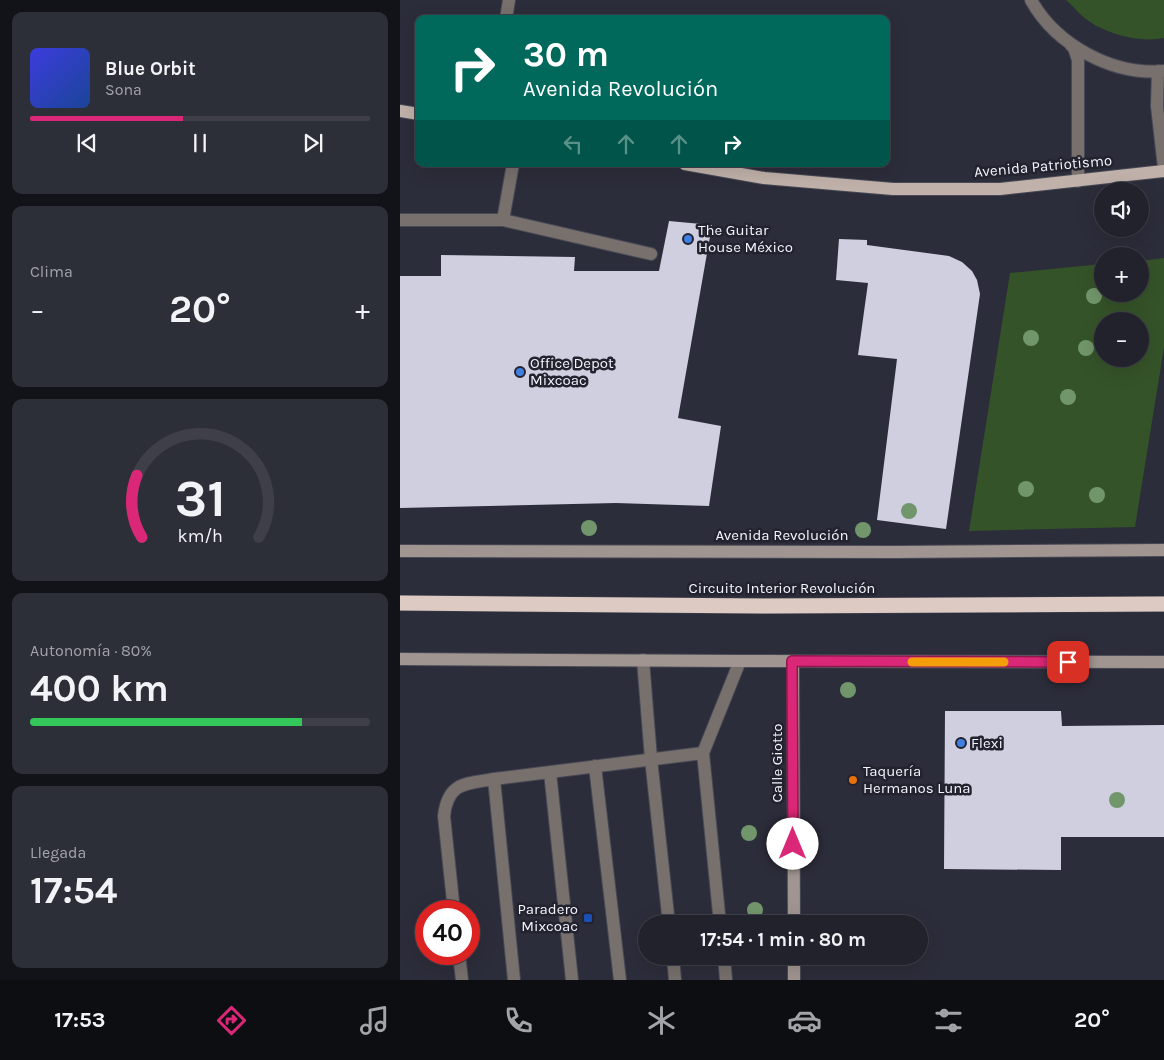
<!DOCTYPE html>
<html lang="es">
<head>
<meta charset="utf-8">
<style>
	:root { --surface:#21222c; --page:#2d2f38; --text:#f1f3f6; --muted:#a2a4a9; --line:#3e3f48; --accent:#db2777 }
	body { margin:0; font-family:Karla,sans-serif; background:var(--page); color:var(--text); height:100vh; display:flex; flex-direction:column; font-size:19px; white-space:nowrap }
	* { box-sizing:border-box; margin:0 }
	p { font-size:16px; color:var(--muted) }
	.icon { flex:none; width:28px; height:28px; fill:none; stroke:currentColor; stroke-width:2; stroke-linecap:round; stroke-linejoin:round }
	.map { position:relative; flex:1; overflow:hidden }
	.drawer { display:flex; flex-direction:column; gap:12px; padding:12px; background:#121318; width:400px }
	.drawer>* { flex:none }
	.hud { position:absolute; left:15px; top:15px; width:475px; height:152px; border-radius:10px; box-shadow:0 5px 20px #0002,0 0 0 1px var(--line); background:#00695c; color:#fff; overflow:hidden }
	.buttons { position:absolute; left:694px; top:182px; display:grid; gap:10px }
	.buttons a { display:grid; place-items:center; width:55px; height:55px; border-radius:50%; background:var(--surface); box-shadow:0 5px 20px #0002,0 0 0 1px var(--line); font-size:25px }
	.speed { position:absolute; left:15px; top:900px; display:flex; gap:10px; font-size:25px; font-weight:700; text-align:center }
	.speed>* { display:grid; place-content:center; width:65px; height:65px; border-radius:50%; background:var(--surface); box-shadow:0 5px 20px #0002,0 0 0 1px var(--line); line-height:1 }
	.speed .limit { border:8px solid #d22; background:#fff; color:#111 }
	.pin { position:absolute; display:grid; place-items:center; width:42px; height:42px; color:#fff; margin:-21px; border-radius:10px; box-shadow:0 2px 8px #0006 }
	.me { position:absolute; width:55px; margin:-28px; rotate:0deg; stroke-linejoin:round; filter:drop-shadow(0 0 4px #0008) }
	.turn { display:flex; align-items:center; gap:18px; height:105px; padding:0 25px; font-size:22px }
	.turn .icon { width:65px; height:65px; stroke-width:2.5 }
	.turn b { display:block; font-size:35px; line-height:42px }
	.lanes { display:flex; align-items:center; height:48px; padding:0 25px; background:#0003; justify-content:center; gap:25px; direction:ltr }
	.lanes .off { opacity:.35 }
	.big { font-size:38px; font-weight:700; line-height:1.1 }
	.drawer .widget { flex:1; display:flex; flex-direction:column; justify-content:center; gap:8px; min-width:0; padding:0 18px; border-radius:10px; background:var(--page) }
	.drawer .dial { align-items:center; gap:0 }
	.dial svg { height:130px; overflow:visible; fill:none; stroke:var(--line); stroke-width:7; stroke-linecap:round; text-anchor:middle }
	.dial text { fill:var(--text); stroke:none }
	.song { display:flex; align-items:center; gap:15px }
	.cover { width:60px; height:60px; border-radius:8px; background:linear-gradient(135deg,hsl(240 70% 55%),hsl(220 70% 35%)) }
	.played { height:5px; border-radius:2px; background:linear-gradient(90deg,var(--accent) 45%,var(--line) 45%) }
	.keys { display:flex; justify-content:space-around; direction:ltr }
	.heat { display:flex; justify-content:space-between; align-items:center; font-size:28px; direction:ltr }
	.charge { height:8px; border-radius:4px; background:linear-gradient(90deg,#34c759 80%,var(--line) 0) }
	.trip { position:absolute; left:238px; top:915px; width:290px; height:50px; border-radius:25px; background:var(--surface); box-shadow:0 5px 20px #0002,0 0 0 1px var(--line); font-weight:700; line-height:50px; text-align:center }
	.dock { display:flex; height:80px; justify-content:space-around; align-items:center; background:#0d0e12; color:var(--muted) }
	.dock .icon { width:35px; height:35px }
	.dock .current { color:var(--accent) }
	.dock b { font-size:22px; color:var(--text) }
	main { display:flex; flex:1; min-height:0 }
	.map>svg:first-child { display:block }
	.green { fill:#355329; fill-rule:evenodd }
	.building { fill:#d0cfe0 }
	.lines { fill:none; stroke-linecap:round; stroke-linejoin:round }
	.lane-casing { stroke:#484955; stroke-width:14 }
	.street-casing { stroke:#484955; stroke-width:14 }
	.secondary-casing { stroke:#484955; stroke-width:14 }
	.primary-casing { stroke:#484955; stroke-width:14 }
	.lane { stroke:#77706d; stroke-width:12 }
	.street { stroke:#77706d; stroke-width:12 }
	.secondary { stroke:#a09590; stroke-width:12 }
	.primary { stroke:#c0b2aa; stroke-width:12 }
	.highway-bridge-casing { stroke:#484955; stroke-width:16; stroke-linecap:butt }
	.highway-bridge { stroke:#ddcbc3; stroke-width:15 }
	.tree { fill:#72966b }
	.route-casing { stroke:#8e194d; stroke-width:12 }
	.route { stroke:#db2777; stroke-width:9 }
	.slow { stroke:#f59e0b; stroke-width:9 }
	.shop-dot { fill:#3f7fe0; stroke:#232330; stroke-width:2 }
	.food-dot { fill:#e8710a; stroke:#232330; stroke-width:2 }
	.transit-dot { fill:#1a4fb4; stroke:#232330; stroke-width:2 }
	.labels { text-anchor:middle; stroke-width:5; stroke-linejoin:round; paint-order:stroke }
	.street-label { font-size:15px; fill:#f4f4fd; stroke:#232330 }
	.poi-label { font-size:15px; fill:#f4f4fd; stroke:#232330; text-anchor:start }
</style>
</head>
<body>
<main>
<section class="drawer">
<div class="widget">
<div class="song"><i class="cover"></i><div><b>Blue Orbit</b><p>Sona</p></div></div>
<div class="played"></div>
<div class="keys"><svg class="icon" aria-label="previous" viewBox="0 0 24 24"><path d="M18 5L8 12l10 7zM5 5v14"/></svg><svg class="icon" aria-label="pause" viewBox="0 0 24 24"><path d="M8 5v14M16 5v14"/></svg><svg class="icon" aria-label="next" viewBox="0 0 24 24"><path d="M6 5l10 7-10 7zM19 5v14"/></svg></div>
</div>
<div class="widget"><p>Clima</p>
<div class="heat"><a>−</a><b class="big">20°</b><a>+</a></div>
</div>
<div class="widget dial"><svg viewBox="0 0 100 80">
<path d="M14 69A42 42 0 1 1 86 69"/>
<path d="M14 69A42 42 0 0 1 11 31" stroke="#db2777"/>
<text x="50" y="56" font-size="32" font-weight="700">31</text>
<text x="50" y="72" font-size="11">km/h</text>
</svg></div>
<div class="widget"><p>Autonomía · 80%</p><b class="big">400 km</b><div class="charge"></div></div>
<div class="widget"><p>Llegada</p><b class="big">17:54</b></div>
</section>
<div class="map">
<svg width="764" height="980" viewBox="0 0 764 980">
	<rect width="100%" height="100%" fill="#2c2d3a"/>
	<path class="green" d="M 666,0 L 764,0 L 764,38 C 740,43 705,34 686,19 C 679,14 673,6 666,0 Z
		M 764,258 L 764,347 L 735,527 L 569,531 L 610,273 L 702,264 L 702,294 L 740,294 L 740,261 ZM 702,321 L 740,321 L 740,359 L 702,359 Z"/>
	<path class="building" d="M 269,221 L 312,225 L 278,418 L 321,426 L 309,506 L 216,503 L 0,508 L 0,276 L 41,276 L 41,255 L 175,257 L 174,271 L 259,271 Z
		M 439,239 L 467,240 L 467,245 L 549,256 L 562,262 L 572,271 L 577,280 L 580,294 L 546,529 L 477,520 L 497,359 L 458,355 L 468,283 L 436,280 Z
		M 545,711 L 661,711 L 662,726 L 764,725 L 764,837 L 661,837 L 661,870 L 544,869 Z"/>
	<g class="lines">
		<g class="lane-casing">
			<path id="lane" d="M 0,220 L 103,220 L 251,254
				M 103,220 L 113,164
				M 243,660 L 251,759 L 269,924
				M 195,766 L 220,980
				M 150,772 L 172,980
				M 94,779 L 114,980
				M 54,911 L 44,816 C 48,782 65,784 94,779 L 303,753
				M 320,924 L 303,753 L 340,661
				M 59,954 L 62,980
				M 273,956 L 275,980
				M 324,956 L 326,980"/>
		</g>
		<g class="street-casing">
			<path id="street" d="M 631,0 C 656,45 713,76 764,71
				M 106,19 L 109,0
				M 671,45 L 674,48 L 678,60 L 678,181
				M 758,71 L 757,106 L 764,168"/>
		</g>
		<g class="secondary-casing">
			<path id="secondary" d="M 0,551 L 497,552 L 764,550
				M 0,659 L 340,661 L 764,662
				M 393,661 L 394,924
				M 394,956 L 394,980"/>
		</g>
		<g class="primary-casing">
			<path id="primary" d="M 0,111 L 19,114
				M 285,164 L 364,178 L 493,189 L 600,189 L 764,171"/>
		</g>
		<use href="#lane" class="lane"/>
		<use href="#street" class="street"/>
		<use href="#secondary" class="secondary"/>
		<use href="#primary" class="primary"/>
		<g class="highway-bridge-casing">
			<path id="highway-bridge" d="M 0,603 L 365,606 L 764,604"/>
		</g>
		<use href="#highway-bridge" class="highway-bridge"/>
	</g>
	<g class="tree">
		<circle cx="694" cy="296" r="8"/>
		<circle cx="631" cy="338" r="8"/>
		<circle cx="686" cy="348" r="8"/>
		<circle cx="668" cy="397" r="8"/>
		<circle cx="626" cy="489" r="8"/>
		<circle cx="697" cy="495" r="8"/>
		<circle cx="509" cy="511" r="8"/>
		<circle cx="189" cy="528" r="8"/>
		<circle cx="463" cy="530" r="8"/>
		<circle cx="448" cy="690" r="8"/>
		<circle cx="717" cy="800" r="8"/>
		<circle cx="349" cy="833" r="8"/>
		<circle cx="355" cy="910" r="8"/>
	</g>
	<g class="lines">
		<g class="route-casing">
			<path id="route" d="M 393,844 L 392,661 L 668,662"/>
		</g>
		<use href="#route" class="route"/>
		<path class="slow" d="M 512,662 L 604,662"/>
	</g>
	<g class="shop-dot">
		<circle cx="288" cy="239" r="5"/>
		<circle cx="120" cy="372" r="5"/>
		<circle cx="561" cy="743" r="5"/>
	</g>
	<circle class="food-dot" cx="453" cy="780" r="5"/>
	<rect class="transit-dot" x="183" y="913" width="10" height="10" rx="2.5"/>
	<g class="labels">
		<g class="street-label">
			<text transform="translate(643 166) rotate(-5)" y="5">Avenida Patriotismo</text>
			<text x="382" y="540">Avenida Revolución</text>
			<text x="382" y="593">Circuito Interior Revolución</text>
			<text transform="translate(377 763) rotate(-90)" y="5">Calle Giotto</text>
		</g>
		<g class="poi-label">
			<text x="298" y="235">The Guitar<tspan x="298" dy="17">House México</tspan></text>
			<text x="130" y="368">Office Depot<tspan x="130" dy="17">Mixcoac</tspan></text>
			<text x="571" y="748">Flexi</text>
			<text x="463" y="776">Taquería<tspan x="463" dy="17">Hermanos Luna</tspan></text>
			<text x="178" y="914" text-anchor="end">Paradero<tspan x="178" dy="17">Mixcoac</tspan></text>
		</g>
	</g>
</svg>
<div class="buttons">
<a><svg class="icon" aria-label="sound" viewBox="0 0 24 24"><path d="M4 9h4l5-4v14l-5-4H4zM17 9q2 3 0 6"/></svg></a>
<a>+</a>
<a>−</a>
</div>
<div class="speed"><div class="limit">40</div></div>
<div class="pin" style="left:668px;top:662px;background:#d93025"><svg class="icon" aria-label="arrive" viewBox="0 0 24 24"><path d="M6 21V4h12l-3 4 3 4H6"/></svg></div>
<svg class="me" style="left:393px;top:844px" viewBox="-20 -20 40 40"><circle r="19" fill="#fff"/><path d="M0-13L10 11 0 6-10 11z" fill="#db2777"/></svg>
<div class="trip">17:54 · 1 min · 80 m</div>
<div class="hud">
<div class="turn"><svg class="icon" aria-label="right" viewBox="0 0 24 24"><path d="M7 20v-9h11M14 6l5 5-5 5"/></svg><div><b>30 m</b>Avenida Revolución</div></div>
<div class="lanes"><svg class="icon off" aria-label="left" viewBox="0 0 24 24"><path d="M17 20v-9H6M10 6l-5 5 5 5"/></svg><svg class="icon off" aria-label="ahead" viewBox="0 0 24 24"><path d="M12 20V5M6 11l6-6 6 6"/></svg><svg class="icon off" aria-label="ahead" viewBox="0 0 24 24"><path d="M12 20V5M6 11l6-6 6 6"/></svg><svg class="icon" aria-label="right" viewBox="0 0 24 24"><path d="M7 20v-9h11M14 6l5 5-5 5"/></svg></div>
</div>
</div>
</main>
<nav class="dock">
<b>17:53</b>
<svg class="icon current" aria-label="directions" viewBox="0 0 24 24"><path d="M12 3l9 9-9 9-9-9zM9 14v-3h6M13 9l2 2-2 2"/></svg>
<svg class="icon" aria-label="music" viewBox="0 0 24 24"><path d="M9 18V5l10-2v13"/><circle cx="6" cy="18" r="3"/><circle cx="16" cy="16" r="3"/></svg>
<svg class="icon" aria-label="phone" viewBox="0 0 24 24"><path d="M5 4h4l2 5-3 2q2 4 5 5l2-3 5 2v4C11 20 4 13 5 4z"/></svg>
<svg class="icon" aria-label="climate" viewBox="0 0 24 24"><path d="M12 3v18M4 7l16 10M4 17L20 7"/></svg>
<svg class="icon" aria-label="car" viewBox="0 0 24 24"><path d="M5 17H2v-5l4-1 3-4h7l3 4 3 1v5h-3M9 17h6M6 11h13"/><circle cx="7" cy="17" r="2"/><circle cx="17" cy="17" r="2"/></svg>
<svg class="icon" aria-label="filters" viewBox="0 0 24 24"><path d="M4 7h16M4 17h16"/><circle cx="9" cy="7" r="2"/><circle cx="15" cy="17" r="2"/></svg>
<b>20°</b>
</nav>
</body>
</html>
